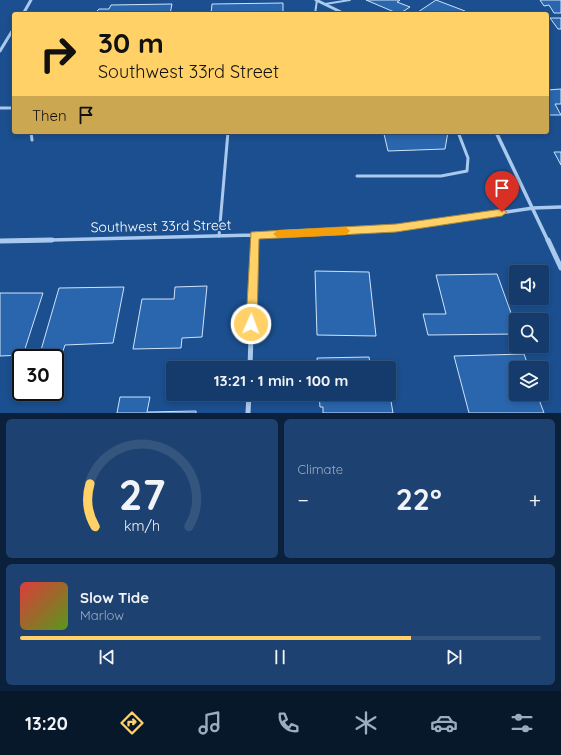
<!DOCTYPE html>
<html lang="en">
<head>
<meta charset="utf-8">
<style>
	:root { --surface:#143b6b; --page:#1d4271; --text:#f1f3f6; --muted:#9dadc1; --line:#33557e; --accent:#ffd166 }
	body { margin:0; font-family:Quicksand,sans-serif; background:var(--page); color:var(--text); height:100vh; display:flex; flex-direction:column; font-size:15px; white-space:nowrap }
	* { box-sizing:border-box; margin:0 }
	p { font-size:13px; color:var(--muted) }
	.icon { flex:none; width:22px; height:22px; fill:none; stroke:currentColor; stroke-width:2; stroke-linecap:round; stroke-linejoin:round }
	.map { position:relative; height:413px; overflow:hidden }
	.sheet { display:flex; flex-direction:column; gap:6px; padding:6px; background:#0b203b; flex:1 }
	.sheet>* { flex:none }
	.banner { position:absolute; left:12px; top:12px; width:537px; height:122px; border-radius:4px; box-shadow:0 2px 6px #0003,0 0 0 1px var(--line); background:#ffd166; color:#111; overflow:hidden }
	.fabs { position:absolute; left:509px; top:265px; display:grid; gap:8px }
	.fabs a { display:grid; place-items:center; width:40px; height:40px; border-radius:4px; background:var(--surface); box-shadow:0 2px 6px #0003,0 0 0 1px var(--line); font-size:20px }
	.speed { position:absolute; left:12px; top:349px; display:flex; gap:8px; font-size:20px; font-weight:700; text-align:center }
	.speed>* { display:grid; place-content:center; width:52px; height:52px; border-radius:50%; background:var(--surface); box-shadow:0 2px 6px #0003,0 0 0 1px var(--line); line-height:1 }
	.speed .limit { border:2px solid #111; border-radius:6px; background:#fff; color:#111 }
	.pin { position:absolute; display:grid; place-items:center; width:34px; height:34px; color:#fff; margin:-41px -17px; border-radius:50% 50% 50% 0; rotate:-45deg; box-shadow:0 0 4px #0007 }
	.pin .icon { rotate:45deg }
	.me { position:absolute; width:44px; margin:-22px; rotate:2deg; stroke-linejoin:round; filter:drop-shadow(0 0 3px #0008) }
	.turn { display:flex; align-items:center; gap:14px; height:84px; padding:0 20px; font-size:18px }
	.turn .icon { width:52px; height:52px; stroke-width:2.5 }
	.turn b { display:block; font-size:28px; line-height:34px }
	.then { display:flex; align-items:center; height:38px; padding:0 20px; background:#0003; gap:8px; font-size:15px }
	.big { font-size:30px; font-weight:700; line-height:1.1 }
	.sheet .card { flex:1; display:flex; flex-direction:column; justify-content:center; gap:6px; min-width:0; padding:0 14px; border-radius:6px; background:var(--page) }
	.sheet .dial { align-items:center; gap:0 }
	.dial svg { height:104px; overflow:visible; fill:none; stroke:var(--line); stroke-width:7; stroke-linecap:round; text-anchor:middle }
	.dial text { fill:var(--text); stroke:none }
	.song { display:flex; align-items:center; gap:12px }
	.cover { width:48px; height:48px; border-radius:6px; background:linear-gradient(135deg,hsl(0 70% 55%),hsl(90 70% 35%)) }
	.played { height:4px; border-radius:2px; background:linear-gradient(90deg,var(--accent) 75%,var(--line) 75%) }
	.keys { display:flex; justify-content:space-around; direction:ltr }
	.heat { display:flex; justify-content:space-between; align-items:center; font-size:22px; direction:ltr }
	.sheet .tiles { flex:1; display:grid; gap:6px; grid-template-columns:1fr 1fr }
	.card:last-child { grid-column:span 2 }
	.trip { position:absolute; left:166px; top:361px; width:230px; height:40px; border-radius:4px; background:var(--surface); box-shadow:0 2px 6px #0003,0 0 0 1px var(--line); font-weight:700; line-height:40px; text-align:center }
	.tabs { display:flex; height:64px; justify-content:space-around; align-items:center; background:#08182b; color:var(--muted) }
	.tabs .icon { width:28px; height:28px }
	.tabs .current { color:var(--accent) }
	.tabs b { font-size:18px; color:var(--text) }
	.map>svg:first-child { display:block }
	.building { fill:#2a66ad; stroke:#cfe3fa }
	.lines { fill:none; stroke-linecap:round; stroke-linejoin:round }
	.service-far1 { stroke:#a9c9ee; stroke-width:2 }
	.service { stroke:#a9c9ee; stroke-width:3 }
	.minor-far2 { stroke:#a9c9ee; stroke-width:3 }
	.minor-far1 { stroke:#a9c9ee; stroke-width:3.5 }
	.minor { stroke:#a9c9ee; stroke-width:5 }
	.route { fill:#ffd166; stroke:#a68842 }
	.slow { fill:#f59e0b }
	.labels { text-anchor:middle; stroke-width:4; stroke-linejoin:round; paint-order:stroke }
	.street-label { font-size:14px; fill:#fff; stroke:#1b4f8f }
</style>
</head>
<body>
<div class="map">
<svg width="561" height="413" viewBox="0 0 561 413">
	<rect width="100%" height="100%" fill="#1b4f8f"/>
	<path class="building" d="M 366,0 L 400,0 L 397,2 L 410,7 L 399,14 Z
		M 436,0 L 465,11 L 462,14 L 415,14 Z
		M 540,0 L 561,0 L 561,13 L 554,13 L 549,5 L 544,6 Z
		M 283,3 L 283,14 L 211,14 L 212,4 Z
		M 172,4 L 170,14 L 94,14 L 99,9 L 109,9 L 111,5 Z
		M 550,18 L 561,18 L 561,29 L 558,29 Z
		M 561,89 L 561,104 L 555,104 L 561,115 L 547,115 L 547,90 Z
		M 391,132 L 448,132 L 445,149 L 388,151 L 384,134 L 392,134 Z
		M 554,152 L 561,152 L 561,165 Z
		M 315,271 L 369,272 L 376,336 L 317,335 Z
		M 497,274 L 516,327 L 516,334 L 428,335 L 423,314 L 446,314 L 436,275 Z
		M 207,286 L 202,337 L 182,338 L 181,348 L 133,349 L 142,299 L 174,299 L 175,287 Z
		M 124,287 L 113,343 L 65,345 L 61,357 L 39,357 L 59,288 Z
		M 0,293 L 43,293 L 23,355 L 0,356 Z
		M 524,354 L 529,368 L 516,368 L 516,394 L 537,394 L 544,413 L 469,413 L 454,356 Z
		M 369,357 L 371,368 L 318,368 L 317,358 Z
		M 389,389 L 393,413 L 323,413 L 323,407 L 320,407 L 319,394 L 389,394 Z
		M 120,397 L 150,397 L 147,412 L 196,411 L 196,413 L 117,413 Z"/>
	<g class="lines">
		<path class="service-far1" d="M 325,4 L 350,0
			M 315,14 L 317,0"/>
		<path class="service" d="M 0,108 L 14,108
			M 31,132 L 32,140
			M 357,176 L 441,176 L 467,171 L 468,158 L 458,132
			M 219,236 L 228,132"/>
		<path class="minor-far2" d="M 316,0 L 345,14
			M 23,14 L 31,0
			M 0,51 L 14,28"/>
		<path class="minor-far1" d="M 496,132 L 548,241
			M 10,241 L 254,235 L 396,228 L 533,208 L 561,207
			M 254,241 L 254,235"/>
		<path class="minor" d="M 548,240 L 561,268
			M 0,241 L 52,240
			M 250,368 L 254,240
			M 248,413 L 249,394"/>
	</g>
	<path class="route" d="M 502,209 L 507,212 L 502,216 L 396,232 L 259,239 L 257,324 L 255,327 L 251,329 L 247,327 L 246,324 L 251,232 L 396,224 Z"/>
	<path class="slow" d="M 346,227 L 350,231 L 346,235 L 278,238 L 273,234 L 278,230 Z"/>
	<g class="labels">
		<g class="street-label">
			<text transform="translate(161 226) rotate(-1)" y="5">Southwest 33rd Street</text>
		</g>
	</g>
</svg>
<div class="fabs">
<a><svg class="icon" aria-label="sound" viewBox="0 0 24 24"><path d="M4 9h4l5-4v14l-5-4H4zM17 9q2 3 0 6"/></svg></a>
<a><svg class="icon" aria-label="search" viewBox="0 0 24 24"><circle cx="10" cy="10" r="6"/><path d="M15 15l6 6"/></svg></a>
<a><svg class="icon" aria-label="layers" viewBox="0 0 24 24"><path d="M12 4l9 5-9 5-9-5zM3 14l9 5 9-5"/></svg></a>
</div>
<div class="speed"><div class="limit">30</div></div>
<div class="pin" style="left:502px;top:212px;background:#d93025"><svg class="icon" aria-label="arrive" viewBox="0 0 24 24"><path d="M6 21V4h12l-3 4 3 4H6"/></svg></div>
<svg class="me" style="left:251px;top:324px" viewBox="-20 -20 40 40"><circle r="17" fill="#ffd166" stroke="#fff" stroke-width="3"/><path d="M0-11L8 9 0 5-8 9z" fill="#fff"/></svg>
<div class="trip">13:21 · 1 min · 100 m</div>
<div class="banner">
<div class="turn"><svg class="icon" aria-label="right" viewBox="0 0 24 24"><path d="M7 20v-9h11M14 6l5 5-5 5"/></svg><div><b>30 m</b>Southwest 33rd Street</div></div>
<div class="then">Then<svg class="icon" aria-label="arrive" viewBox="0 0 24 24"><path d="M6 21V4h12l-3 4 3 4H6"/></svg></div>
</div>
</div>
<section class="sheet">
<div class="tiles">
<div class="card dial"><svg viewBox="0 0 100 80">
<path d="M14 69A42 42 0 1 1 86 69"/>
<path d="M14 69A42 42 0 0 1 10 36" stroke="#ffd166"/>
<text x="50" y="56" font-size="32" font-weight="700">27</text>
<text x="50" y="72" font-size="11">km/h</text>
</svg></div>
<div class="card"><p>Climate</p>
<div class="heat"><a>−</a><b class="big">22°</b><a>+</a></div>
</div>
<div class="card">
<div class="song"><i class="cover"></i><div><b>Slow Tide</b><p>Marlow</p></div></div>
<div class="played"></div>
<div class="keys"><svg class="icon" aria-label="previous" viewBox="0 0 24 24"><path d="M18 5L8 12l10 7zM5 5v14"/></svg><svg class="icon" aria-label="pause" viewBox="0 0 24 24"><path d="M8 5v14M16 5v14"/></svg><svg class="icon" aria-label="next" viewBox="0 0 24 24"><path d="M6 5l10 7-10 7zM19 5v14"/></svg></div>
</div>
</div>
</section>
<nav class="tabs">
<b>13:20</b>
<svg class="icon current" aria-label="directions" viewBox="0 0 24 24"><path d="M12 3l9 9-9 9-9-9zM9 14v-3h6M13 9l2 2-2 2"/></svg>
<svg class="icon" aria-label="music" viewBox="0 0 24 24"><path d="M9 18V5l10-2v13"/><circle cx="6" cy="18" r="3"/><circle cx="16" cy="16" r="3"/></svg>
<svg class="icon" aria-label="phone" viewBox="0 0 24 24"><path d="M5 4h4l2 5-3 2q2 4 5 5l2-3 5 2v4C11 20 4 13 5 4z"/></svg>
<svg class="icon" aria-label="climate" viewBox="0 0 24 24"><path d="M12 3v18M4 7l16 10M4 17L20 7"/></svg>
<svg class="icon" aria-label="car" viewBox="0 0 24 24"><path d="M5 17H2v-5l4-1 3-4h7l3 4 3 1v5h-3M9 17h6M6 11h13"/><circle cx="7" cy="17" r="2"/><circle cx="17" cy="17" r="2"/></svg>
<svg class="icon" aria-label="filters" viewBox="0 0 24 24"><path d="M4 7h16M4 17h16"/><circle cx="9" cy="7" r="2"/><circle cx="15" cy="17" r="2"/></svg>
</nav>
</body>
</html>
